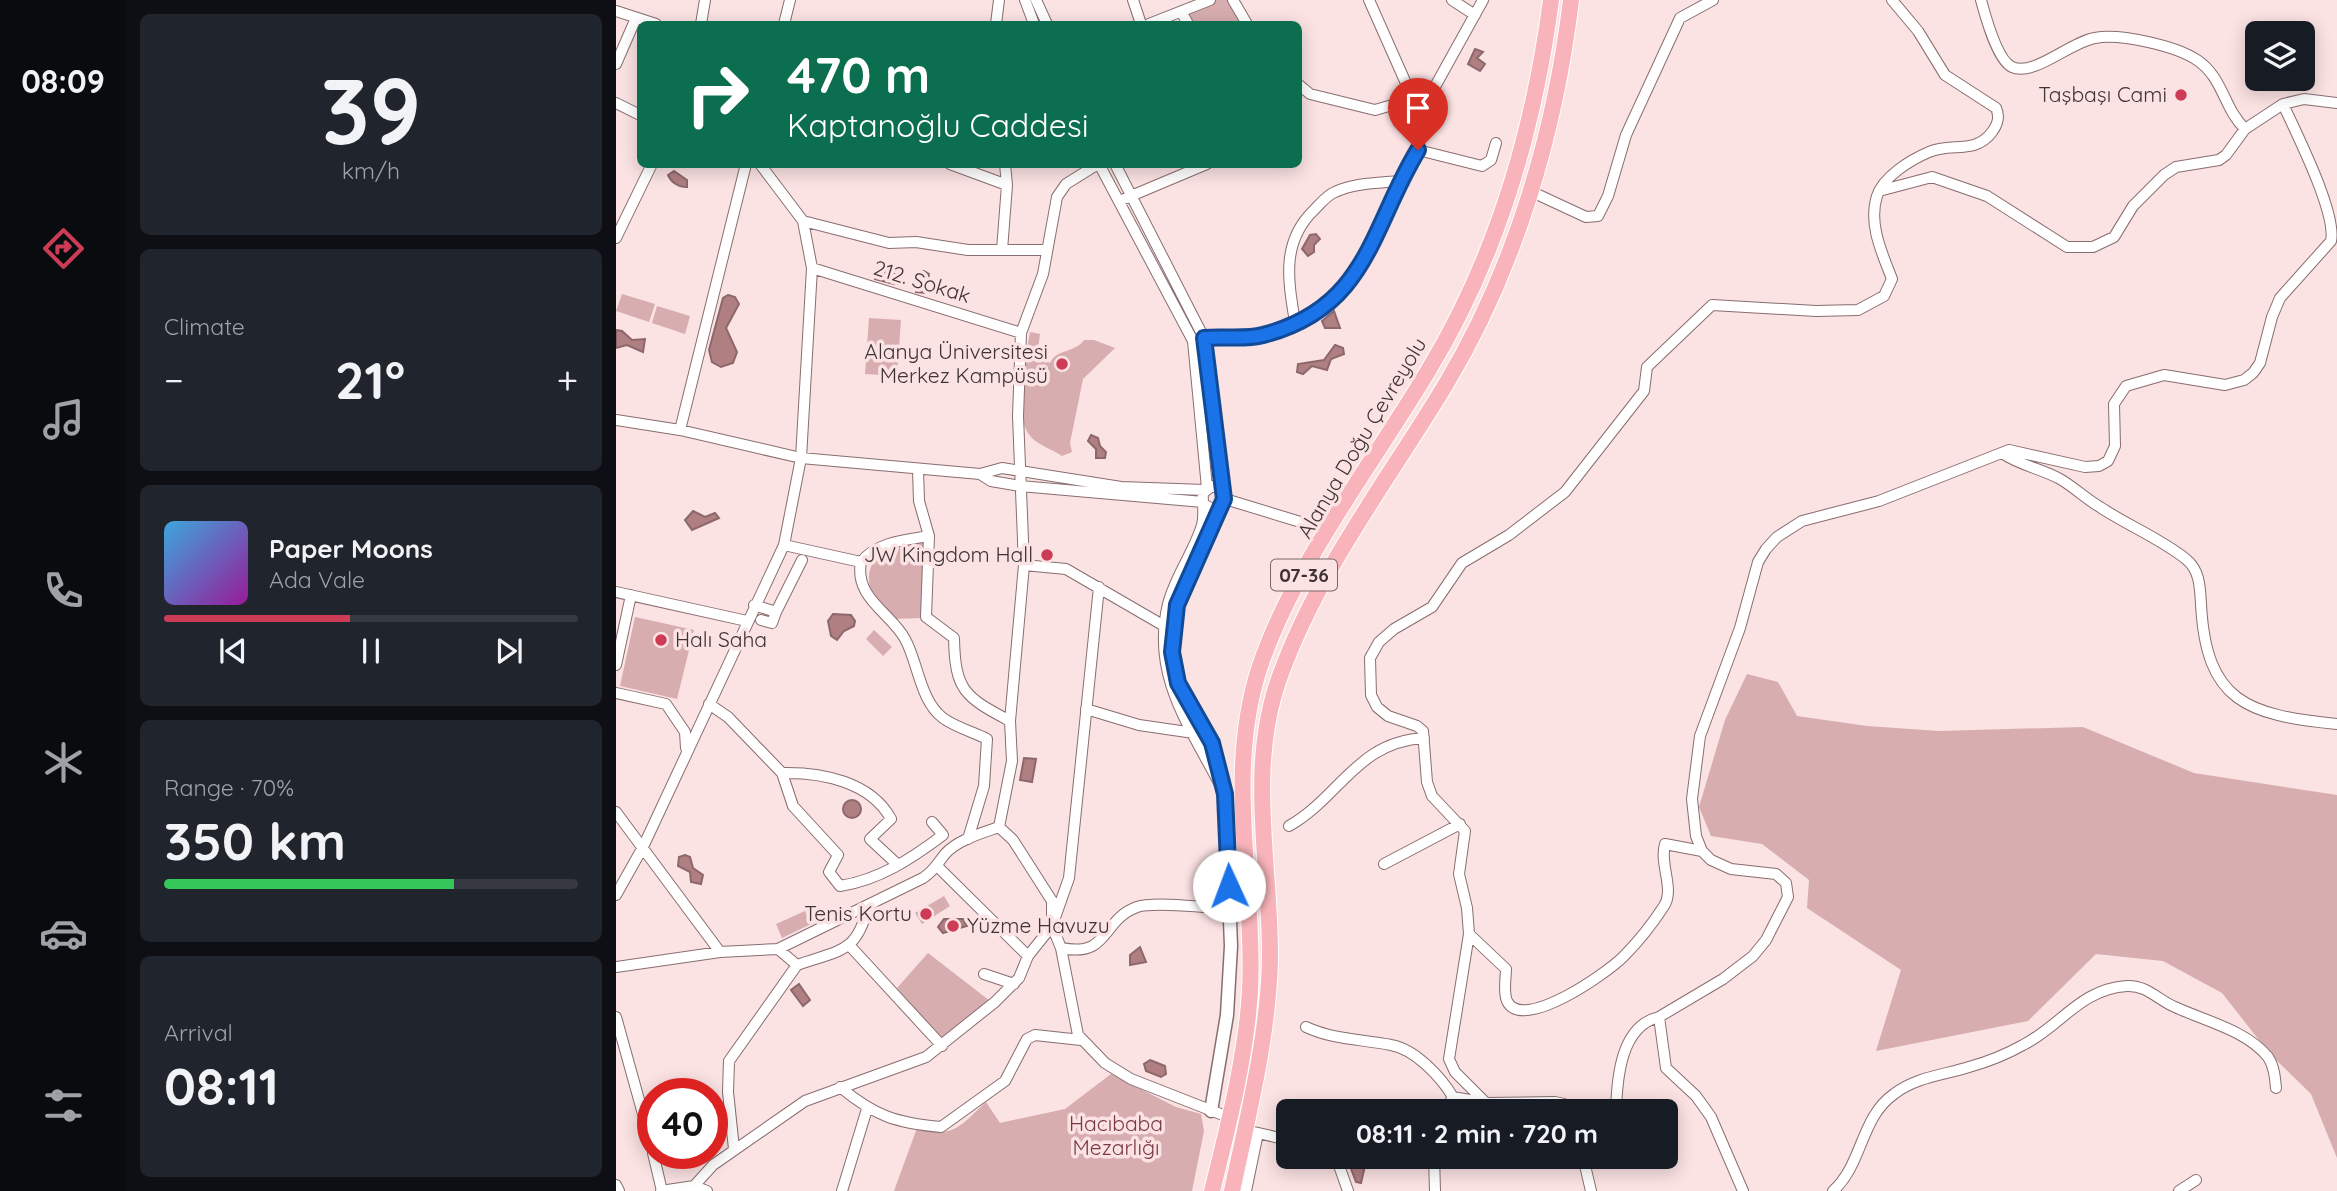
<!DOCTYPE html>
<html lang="en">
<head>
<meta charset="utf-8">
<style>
	:root { --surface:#171b24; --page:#20242c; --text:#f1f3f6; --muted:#9ea1a6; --line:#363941; --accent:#cc3c57 }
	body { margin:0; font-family:Quicksand,sans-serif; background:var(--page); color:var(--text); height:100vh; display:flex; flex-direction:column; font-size:26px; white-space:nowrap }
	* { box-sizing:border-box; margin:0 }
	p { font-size:23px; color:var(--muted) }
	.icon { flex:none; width:38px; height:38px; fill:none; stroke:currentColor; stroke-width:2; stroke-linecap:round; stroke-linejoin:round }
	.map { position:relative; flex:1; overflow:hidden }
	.panel { display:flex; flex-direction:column; gap:14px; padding:14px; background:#0d0f14; width:490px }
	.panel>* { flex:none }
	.hud { position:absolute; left:21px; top:21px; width:665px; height:147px; border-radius:10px; box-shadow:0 4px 18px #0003; background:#0b6e4f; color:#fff; overflow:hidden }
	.buttons { position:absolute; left:1629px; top:21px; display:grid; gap:14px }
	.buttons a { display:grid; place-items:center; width:70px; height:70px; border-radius:10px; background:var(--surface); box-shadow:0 4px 18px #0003; font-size:35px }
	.speed { position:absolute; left:21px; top:1078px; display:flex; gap:14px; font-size:35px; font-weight:700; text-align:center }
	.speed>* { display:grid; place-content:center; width:91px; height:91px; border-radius:50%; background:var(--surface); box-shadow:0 4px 18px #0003; line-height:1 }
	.speed .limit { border:10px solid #d22; background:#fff; color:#111 }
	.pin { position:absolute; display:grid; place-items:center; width:60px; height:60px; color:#fff; margin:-72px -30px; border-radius:50% 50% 50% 0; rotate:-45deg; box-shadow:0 0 7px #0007 }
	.pin .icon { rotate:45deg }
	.me { position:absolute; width:77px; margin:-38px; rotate:358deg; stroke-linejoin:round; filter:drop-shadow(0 0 5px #0008) }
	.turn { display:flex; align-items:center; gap:24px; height:147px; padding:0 35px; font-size:32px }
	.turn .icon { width:91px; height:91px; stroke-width:2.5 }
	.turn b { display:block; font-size:49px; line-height:60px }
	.big { font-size:52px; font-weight:700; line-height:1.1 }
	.panel .tile { flex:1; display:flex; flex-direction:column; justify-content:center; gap:10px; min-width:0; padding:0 24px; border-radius:10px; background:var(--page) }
	.panel .dial { align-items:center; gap:0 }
	.dial b { font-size:91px; line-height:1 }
	.song { display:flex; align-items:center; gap:21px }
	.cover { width:84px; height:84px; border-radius:10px; background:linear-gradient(135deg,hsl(200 70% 55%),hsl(300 70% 35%)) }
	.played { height:7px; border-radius:4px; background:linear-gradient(90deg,var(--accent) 45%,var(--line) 45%) }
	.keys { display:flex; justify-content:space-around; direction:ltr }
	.heat { display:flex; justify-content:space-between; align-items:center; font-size:38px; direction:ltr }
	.charge { height:10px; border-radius:5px; background:linear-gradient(90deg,#34c759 70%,var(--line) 0) }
	.trip { position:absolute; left:660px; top:1099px; width:402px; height:70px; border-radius:10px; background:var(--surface); box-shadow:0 4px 18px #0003; font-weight:700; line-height:70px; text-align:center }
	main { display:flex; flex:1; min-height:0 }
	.menu { display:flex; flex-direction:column; width:126px; justify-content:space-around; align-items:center; background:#090b0e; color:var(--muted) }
	.menu .icon { width:49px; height:49px }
	.menu .current { color:var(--accent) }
	.menu b { font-size:32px; color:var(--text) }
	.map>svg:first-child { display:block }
	.green { fill:#d7adb0 }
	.water { fill:#af7f82; stroke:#8d686b; stroke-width:2 }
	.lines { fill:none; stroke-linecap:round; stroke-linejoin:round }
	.minor-casing { stroke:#896d6f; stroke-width:12 }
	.tertiary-casing { stroke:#896d6f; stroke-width:15 }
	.trunk-casing { stroke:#fff; stroke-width:18 }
	.minor { stroke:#fff; stroke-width:10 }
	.tertiary { stroke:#fff; stroke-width:12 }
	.trunk { stroke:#f8b4ba; stroke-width:16 }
	.route-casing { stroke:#114b97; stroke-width:18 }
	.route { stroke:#1a73e8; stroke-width:12 }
	.poi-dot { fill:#cc3c57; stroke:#fbe2e3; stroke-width:2.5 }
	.labels { text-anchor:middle; stroke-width:7; stroke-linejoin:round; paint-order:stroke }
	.shield { fill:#fbe2e3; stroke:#776868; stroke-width:2 }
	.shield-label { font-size:19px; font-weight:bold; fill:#3f3334 }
	.poi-label { font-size:21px; fill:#3f3334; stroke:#fbe2e3; text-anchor:end }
	.street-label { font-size:21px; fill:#3f3334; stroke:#fbe2e3 }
	.park-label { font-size:21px; fill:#7b3a42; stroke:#fbe2e3 }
</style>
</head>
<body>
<main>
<nav class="menu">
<b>08:09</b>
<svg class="icon current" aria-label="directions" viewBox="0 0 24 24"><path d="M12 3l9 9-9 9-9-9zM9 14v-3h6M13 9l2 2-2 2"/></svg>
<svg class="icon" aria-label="music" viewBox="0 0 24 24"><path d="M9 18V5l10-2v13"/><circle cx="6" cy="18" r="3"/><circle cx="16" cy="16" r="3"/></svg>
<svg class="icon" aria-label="phone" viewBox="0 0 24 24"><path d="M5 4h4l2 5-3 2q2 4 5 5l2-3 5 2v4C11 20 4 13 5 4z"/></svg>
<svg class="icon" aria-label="climate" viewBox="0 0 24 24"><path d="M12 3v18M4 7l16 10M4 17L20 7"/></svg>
<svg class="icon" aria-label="car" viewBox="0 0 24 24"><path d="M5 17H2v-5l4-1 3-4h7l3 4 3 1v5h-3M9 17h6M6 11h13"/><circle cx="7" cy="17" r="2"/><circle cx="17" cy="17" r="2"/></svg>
<svg class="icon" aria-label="filters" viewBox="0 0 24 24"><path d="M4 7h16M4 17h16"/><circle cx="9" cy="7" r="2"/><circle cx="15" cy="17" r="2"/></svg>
</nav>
<section class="panel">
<div class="tile dial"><b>39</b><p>km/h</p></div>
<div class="tile"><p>Climate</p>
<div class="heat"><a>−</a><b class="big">21°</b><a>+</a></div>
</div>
<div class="tile">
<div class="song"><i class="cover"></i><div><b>Paper Moons</b><p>Ada Vale</p></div></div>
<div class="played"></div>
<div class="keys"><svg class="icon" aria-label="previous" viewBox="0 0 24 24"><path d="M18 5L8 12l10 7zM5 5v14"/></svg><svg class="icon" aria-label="pause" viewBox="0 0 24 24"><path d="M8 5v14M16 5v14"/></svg><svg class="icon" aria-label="next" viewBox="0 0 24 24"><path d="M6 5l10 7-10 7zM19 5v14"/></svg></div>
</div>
<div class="tile"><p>Range · 70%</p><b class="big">350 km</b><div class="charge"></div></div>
<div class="tile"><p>Arrival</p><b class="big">08:11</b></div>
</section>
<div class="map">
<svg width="1721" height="1191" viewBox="0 0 1721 1191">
	<rect width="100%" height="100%" fill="#fbe2e3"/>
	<path class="green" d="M 599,0 L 614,0 L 628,24 L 575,24 L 569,14 Z
		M 6,294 L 39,304 L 33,322 L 0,311 Z
		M 41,306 L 74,316 L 69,334 L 36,323 Z
		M 253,318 L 285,320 L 281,376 L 249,374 Z
		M 414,332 L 424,334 L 421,357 L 434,363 C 440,349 459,353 468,340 L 478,340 L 499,348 L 467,379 L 454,443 L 456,452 L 446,456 C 437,450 425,446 417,439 C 395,420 410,357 414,332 Z
		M 310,540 L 305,618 L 278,619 L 254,588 C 246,551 283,545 310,540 Z
		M 19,617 L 78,630 L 61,699 L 4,686 Z
		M 258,630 L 276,647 L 267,656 L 250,639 Z
		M 1131,674 L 1162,682 L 1181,716 L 1251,726 L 1323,731 L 1467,727 L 1578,773 L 1721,795 L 1721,1158 L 1695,1094 L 1654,1054 L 1606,993 L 1547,961 L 1480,954 L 1412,1021 L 1260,1051 L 1285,970 L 1191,908 L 1193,880 L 1146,844 L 1095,836 L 1083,807 L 1109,720 Z
		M 328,896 L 334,906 L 306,924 L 299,913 Z
		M 189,911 L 195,924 L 166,938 L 160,924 Z
		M 312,953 L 374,1001 L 326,1041 L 281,988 Z
		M 495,1074 L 560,1107 L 585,1114 L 588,1131 L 576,1191 L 278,1191 L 301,1128 C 338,1139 344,1126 370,1102 L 384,1123 L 449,1109 Z"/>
	<path class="water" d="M 859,49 L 867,52 L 861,58 L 869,64 L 864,71 L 852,64 Z
		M 58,171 L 71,180 L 71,187 C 63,188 55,182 52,175 Z
		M 700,234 L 704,239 L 698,245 L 698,252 L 692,256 L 686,249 L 694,235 Z
		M 261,269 L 280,274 L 278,284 L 259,279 Z
		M 308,271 L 313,274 L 310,293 L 300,292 L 303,272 Z
		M 112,295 L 119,297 L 123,304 L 110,328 L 121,352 L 117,363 L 105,367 L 96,362 L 93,350 L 107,298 Z
		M 718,311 L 724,328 L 709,328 L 706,321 Z
		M 0,330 L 6,331 L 16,340 L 29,339 L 27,352 L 11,345 L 0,348 Z
		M 719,345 L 727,348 L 728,354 L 715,359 L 711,370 L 696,366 L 687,374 L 681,372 L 682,364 L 708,360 Z
		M 475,435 L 482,438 L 484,446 L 490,452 L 489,458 L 480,458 L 480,449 L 472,441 Z
		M 77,511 L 89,517 L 99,513 L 103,518 L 76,530 L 69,520 Z
		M 217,614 L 235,615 L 239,621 L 238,626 L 228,631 L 221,640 L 215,636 L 212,621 Z
		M 408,758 L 420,759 L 416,782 L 404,780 Z
		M227 809a9 9 0 1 1 18 0a9 9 0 1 1-18 0Z
		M 69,855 L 74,857 L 77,868 L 87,875 L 85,884 L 75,882 L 74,872 L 62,866 L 63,857 Z
		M 328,919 L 347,919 L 351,926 L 327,933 L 322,927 Z
		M 524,947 L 530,962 L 514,965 L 514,955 Z
		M 183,984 L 194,1000 L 187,1006 L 175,990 Z
		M 534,1060 L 549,1066 L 550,1074 L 545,1077 L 530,1071 L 528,1064 Z
		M 751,1157 L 745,1183 L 740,1182 L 731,1158 Z"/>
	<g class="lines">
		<g class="minor-casing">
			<path id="minor" d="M 409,0 L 418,24
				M 420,0 L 431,24
				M 517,0 L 525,24
				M 617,0 L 631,24
				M 753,0 L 797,99 L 811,101
				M 836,0 L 859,15
				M 1365,0 C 1369,15 1381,60 1396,67 C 1418,77 1454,42 1479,38 C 1504,33 1560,46 1581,60 C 1607,77 1608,109 1629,129
				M 0,11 L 40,24
				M 566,13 L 572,24
				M 85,24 L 89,0
				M 168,24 L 174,0
				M 380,24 L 383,0
				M 533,24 L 594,0
				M 0,64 L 20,18
				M 682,84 L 694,94 L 759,110 L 797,99
				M 0,103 L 24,115
				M 802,150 L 866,166 L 875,160 L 880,143
				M 334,164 L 391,185
				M 483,164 L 577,341 L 591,488
				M 499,164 L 588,338 L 606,490
				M 914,191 L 970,217 L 982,216 L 992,196 L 1010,135 L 1064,18 L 1097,0
				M 1263,191 L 1316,177 L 1371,196 L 1451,247 L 1477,247 L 1498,237 L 1517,206 L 1548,175 L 1560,167 L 1603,160 L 1610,155 L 1629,129 L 1667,104 L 1688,99 L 1721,103
				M 503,201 L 591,164
				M 187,221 L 273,243 L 300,242 L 352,250 L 430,250
				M 0,238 L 36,164
				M 386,250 L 391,185 L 389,164
				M 196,268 L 405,333
				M 679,322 C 672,280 665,242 698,210 C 704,204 711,195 719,192 C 738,183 762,183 783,181
				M 577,341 L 601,336 L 646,335 L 700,311 L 720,296 L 744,268 L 759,242 L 783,181 L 802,150 L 811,101 L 867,0
				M 0,420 L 64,430 L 185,458 L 364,474 L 386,468 L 505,487 L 589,490
				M 64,430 L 130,164
				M 1386,453 C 1403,465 1426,469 1444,479 C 1458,487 1470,499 1484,507 C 1509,524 1549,541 1571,560 C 1584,571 1584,588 1585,604 C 1590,702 1631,715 1721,724
				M 302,470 L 303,501 L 313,536 C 289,540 261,542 245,562 C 238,598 275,613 289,639 C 302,662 304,701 327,718 C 339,727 357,732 371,739 L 368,786 L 352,839
				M 364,474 L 375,481 L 404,486 L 587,502
				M 609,499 L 691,524
				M 589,505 L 597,509 L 606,505 L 609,499 L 606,490 L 596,486 L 587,493 C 586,504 589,513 586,525 C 578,552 559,576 552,604 C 534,678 577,731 609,794
				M 313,536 L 310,617 L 338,638 C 339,691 349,697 394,721
				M 168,545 L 245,562
				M 408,565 L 450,569 L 550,627
				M 0,592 L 131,621
				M 138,605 L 160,612 L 186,560
				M 145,620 L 156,623 L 160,612
				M 0,665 L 15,595
				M 0,693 L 50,704 L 69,732 L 70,748
				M 93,704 L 112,717 L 166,773 L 177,806 L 222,855 L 213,872 L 224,886 C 263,880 295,859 327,835 L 316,822
				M 470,709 L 523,725 L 578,733
				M 166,773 C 206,772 255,782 275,819 L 254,839 L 282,865
				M 604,777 L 596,743 L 562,683 L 556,652 L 561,605 L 606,505
				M 0,812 L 104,952
				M 673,826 C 725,796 741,742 808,738
				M 383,827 L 397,840 L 436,901 L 436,926 L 445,948 L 462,1035 L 489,1063 L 515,1079 L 612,1117
				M 768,864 L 844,824
				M 322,867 L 412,956
				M 0,895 L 27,847 L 168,545 L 185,458 L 196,268 L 187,221 L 144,164
				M 853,934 L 890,969 C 890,978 887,992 891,1001 C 906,1033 991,973 1007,957 C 1021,943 1037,923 1048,906 C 1059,889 1043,864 1049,844 L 1086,851
				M 234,946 L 326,1046
				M 445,948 C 494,958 485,920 521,907 C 539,901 593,908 614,909
				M 162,949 L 181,965 C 223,950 241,954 252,906
				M 0,967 L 104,952 L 162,949 L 307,878 C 318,871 321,864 329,854 C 341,840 366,833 383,827 L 396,761 L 394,721 L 408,565 L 402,416 L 405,333 L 427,274 L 441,197 L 450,184 L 482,164
				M 368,974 L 398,984
				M 0,1017 L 37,1150
				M 1043,1017 L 1050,1068 L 1080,1096 L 1095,1117 L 1127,1191
				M 690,1027 C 718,1040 745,1039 775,1045 C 799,1049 825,1077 837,1097
				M 224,1087 C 259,1116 280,1123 325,1127 L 389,1081 L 411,1039 L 419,1035 L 465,1040
				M 870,1103 L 839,1072 L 833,1059 L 853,934 L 851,908 L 843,874 L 849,831 L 816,796 L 811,782 L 807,731 L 801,726 L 772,716 L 761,707 L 755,695 L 754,658 L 763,642 L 778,629 L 816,607 L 846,563 L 893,535 L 949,492 L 1028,391 L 1031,367 L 1096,305 L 1200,311 L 1242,310 L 1268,296 L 1276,279 C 1266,253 1252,224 1261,196 C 1267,177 1294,160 1313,152 C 1335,142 1359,155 1376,132 C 1382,124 1384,117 1380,108 L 1329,75 L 1302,31 L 1276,0
				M 829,1111 L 837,1097 L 870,1103 L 939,1102 L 948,1104 L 954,1111
				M 1000,1111 C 1001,1077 1005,1026 1043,1017 L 1107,979 L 1137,956 L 1150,940 L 1172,897 L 1170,883 L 1160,874 L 1115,869 L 1095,860 L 1086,851 L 1080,836 L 1076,799 L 1084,736 L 1124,628 L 1142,562 L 1150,549 L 1161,537 L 1186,521 L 1263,501 L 1393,450 L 1469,467 L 1483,466 L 1492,461 L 1499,446 L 1498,404 L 1510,386 L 1548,375 L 1609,385 L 1628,380 L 1637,373 L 1644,363 L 1656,317 L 1664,298 L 1715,241 C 1721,213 1680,133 1667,104
				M 638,1132 L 672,1140
				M 118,1149 L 112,1092 L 113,1061 L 181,965
				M 37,1153 L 46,1191
				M 720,1157 L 732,1191
				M 818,1157 L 819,1191
				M 967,1157 L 975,1191
				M 0,1185 L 3,1191
				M 78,1186 L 97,1165 L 189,1101 L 310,1057 L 379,1002 L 403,978 L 412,956 L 436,926 L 453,878 L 483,587
				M 45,1191 L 78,1186 L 91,1191
				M 226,1191 L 251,1109
				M 630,1191 L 642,1133
				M 1217,1191 C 1247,1164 1244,1118 1278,1094 C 1300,1077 1328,1075 1353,1067 C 1371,1062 1391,1054 1407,1045 C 1445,1026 1464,989 1511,986 C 1531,985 1542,1000 1559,1007 C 1589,1021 1630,1030 1652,1057 C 1658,1066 1659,1077 1660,1088
				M 1563,1191 L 1580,1180"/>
		</g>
		<g class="tertiary-casing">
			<path id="tertiary" d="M 595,1111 L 611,1015 L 615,946 L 609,794"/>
		</g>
		<g class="trunk-casing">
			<path id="trunk" d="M 596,1191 C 612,1127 630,1057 634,991 C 639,884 609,775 643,669 C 677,566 756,465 812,371 C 880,259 918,129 935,0
				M 616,1191 C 632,1115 652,1038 654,960 C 655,864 630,769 664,676 C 702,570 773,479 830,384 C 899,269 939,133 955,0"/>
		</g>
		<use href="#minor" class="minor"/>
		<use href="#tertiary" class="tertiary"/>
		<use href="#trunk" class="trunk"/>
	</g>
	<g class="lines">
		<g class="route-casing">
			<path id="route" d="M 613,886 L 609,794 L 596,743 L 562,683 L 556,652 L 561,605 L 608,499 L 588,338 C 607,336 629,340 647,335 C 752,308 755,227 802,150"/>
		</g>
		<use href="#route" class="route"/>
	</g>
	<g class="poi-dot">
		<circle cx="1565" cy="95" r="7"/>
		<circle cx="446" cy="364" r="7"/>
		<circle cx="431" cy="555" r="7"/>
		<circle cx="45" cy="640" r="7"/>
		<circle cx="310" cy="914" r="7"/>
		<circle cx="337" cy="926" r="7"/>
	</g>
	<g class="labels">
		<rect class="shield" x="655" y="559.5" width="66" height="31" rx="5"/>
		<g class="shield-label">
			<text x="688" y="582">07-36</text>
		</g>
		<g class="poi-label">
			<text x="1551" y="102">Taşbaşı Cami</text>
			<text x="432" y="359">Alanya Üniversitesi<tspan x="432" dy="24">Merkez Kampüsü</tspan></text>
			<text x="417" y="562">JW Kingdom Hall</text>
			<text x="59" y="647" text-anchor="start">Halı Saha</text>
			<text x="296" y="921">Tenis Kortu</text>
			<text x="351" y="933" text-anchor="start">Yüzme Havuzu</text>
		</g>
		<g class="street-label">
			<text transform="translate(306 282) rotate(17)" y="7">212. Sokak</text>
			<text transform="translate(746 438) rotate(-59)" y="7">Alanya Doğu Çevreyolu</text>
		</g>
		<g class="park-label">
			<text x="500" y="1131">Hacıbaba<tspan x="500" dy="24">Mezarlığı</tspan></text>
		</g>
	</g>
</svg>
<div class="buttons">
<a><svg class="icon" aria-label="layers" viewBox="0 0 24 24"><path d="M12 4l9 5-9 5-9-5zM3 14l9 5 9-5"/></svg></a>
</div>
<div class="speed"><div class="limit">40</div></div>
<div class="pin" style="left:802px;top:150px;background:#d93025"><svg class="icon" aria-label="arrive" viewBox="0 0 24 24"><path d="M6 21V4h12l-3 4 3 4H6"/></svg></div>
<svg class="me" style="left:613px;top:886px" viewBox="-20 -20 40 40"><circle r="19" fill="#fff"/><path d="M0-13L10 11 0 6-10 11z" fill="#1a73e8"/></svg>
<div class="trip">08:11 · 2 min · 720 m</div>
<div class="hud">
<div class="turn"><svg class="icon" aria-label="right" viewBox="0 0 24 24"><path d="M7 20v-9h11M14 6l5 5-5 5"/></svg><div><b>470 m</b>Kaptanoğlu Caddesi</div></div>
</div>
</div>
</main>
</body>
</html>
